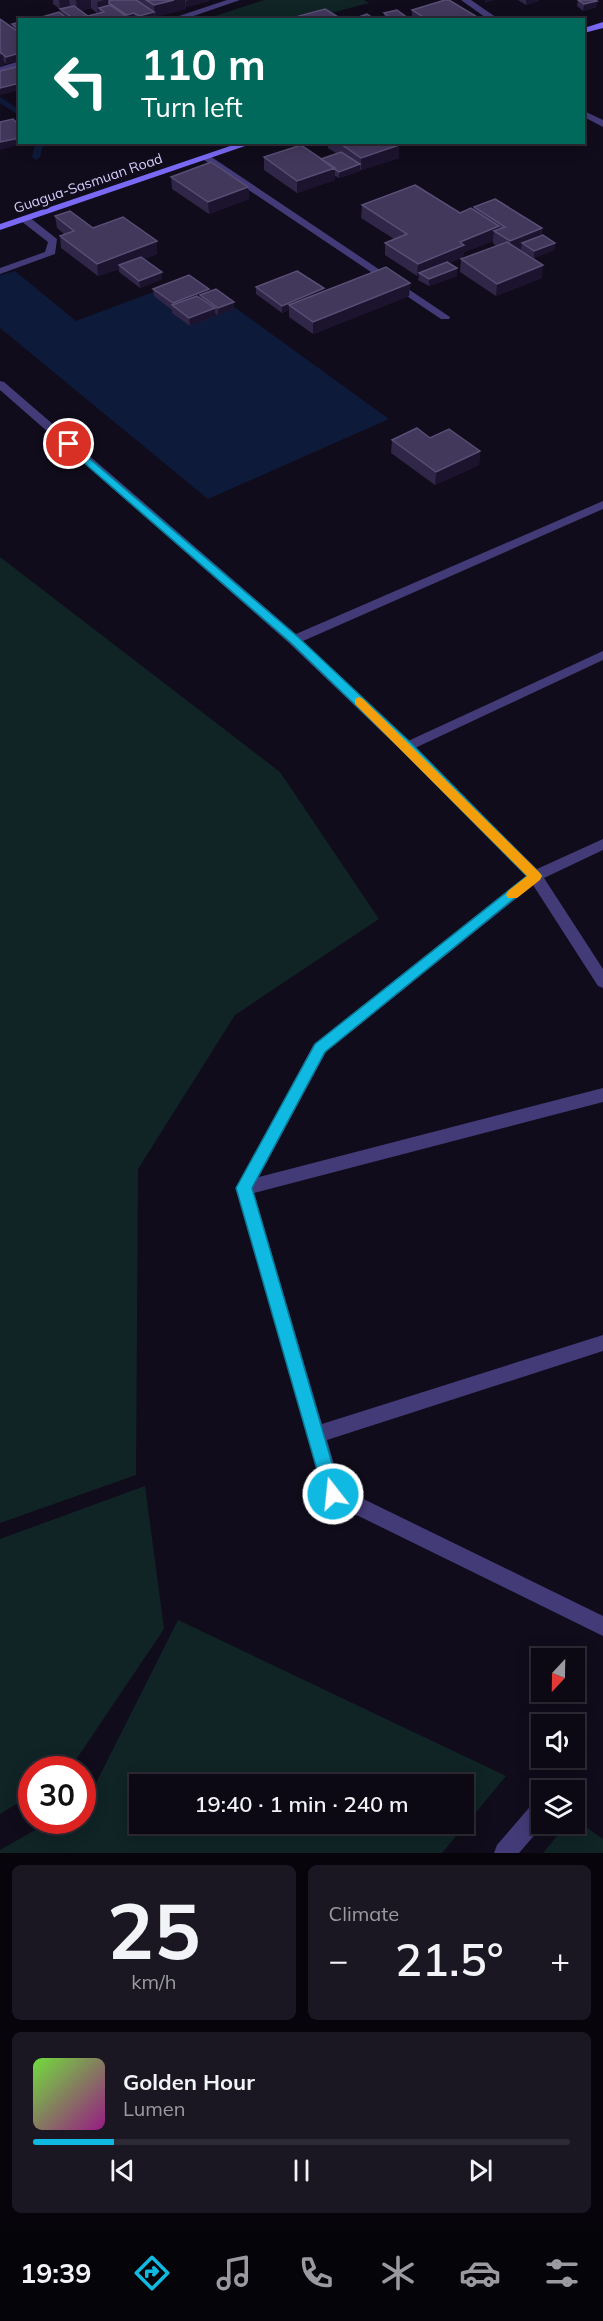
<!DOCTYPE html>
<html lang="en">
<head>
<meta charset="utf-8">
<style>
	:root { --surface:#0c0914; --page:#1a1722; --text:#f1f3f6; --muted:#9a9aa0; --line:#2c2a34; --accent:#10b9e2 }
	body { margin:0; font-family:Mulish,sans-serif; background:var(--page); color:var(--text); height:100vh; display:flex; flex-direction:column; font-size:22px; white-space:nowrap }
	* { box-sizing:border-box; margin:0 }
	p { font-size:20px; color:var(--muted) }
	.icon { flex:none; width:33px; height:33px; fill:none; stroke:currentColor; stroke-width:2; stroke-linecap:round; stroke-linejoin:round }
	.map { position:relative; height:1853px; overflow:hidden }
	.drawer { display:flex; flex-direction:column; gap:12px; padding:12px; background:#07050b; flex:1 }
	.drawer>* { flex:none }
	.banner { position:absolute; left:18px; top:18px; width:567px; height:126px; border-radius:0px; box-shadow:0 3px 15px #0003,0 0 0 2px var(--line); background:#00695c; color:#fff; overflow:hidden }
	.needle { width:39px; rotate:202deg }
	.tools { position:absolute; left:531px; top:1648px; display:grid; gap:12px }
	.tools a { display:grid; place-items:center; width:54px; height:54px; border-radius:0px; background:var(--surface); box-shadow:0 3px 15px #0003,0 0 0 2px var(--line); font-size:30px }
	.speed { position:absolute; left:18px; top:1756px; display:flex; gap:12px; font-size:30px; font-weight:700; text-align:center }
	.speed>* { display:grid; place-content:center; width:78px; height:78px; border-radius:50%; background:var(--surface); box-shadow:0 3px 15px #0003,0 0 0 2px var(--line); line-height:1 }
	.speed .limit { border:9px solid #d22; background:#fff; color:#111 }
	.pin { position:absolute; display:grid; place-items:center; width:51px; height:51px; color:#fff; margin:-26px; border:3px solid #fff; border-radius:50%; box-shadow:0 2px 6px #0007 }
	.me { position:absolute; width:66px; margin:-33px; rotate:344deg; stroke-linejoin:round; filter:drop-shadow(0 0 4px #0008) }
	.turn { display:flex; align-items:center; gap:21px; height:126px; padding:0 24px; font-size:27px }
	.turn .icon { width:78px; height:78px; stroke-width:2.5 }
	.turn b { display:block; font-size:42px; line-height:51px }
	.big { font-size:45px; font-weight:600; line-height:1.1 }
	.drawer .tile { flex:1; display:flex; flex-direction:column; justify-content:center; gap:9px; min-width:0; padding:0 21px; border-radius:9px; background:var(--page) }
	.drawer .dial { align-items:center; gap:0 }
	.dial b { font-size:78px; line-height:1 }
	.song { display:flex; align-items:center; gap:18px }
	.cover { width:72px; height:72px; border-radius:9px; background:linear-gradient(135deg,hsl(100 70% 55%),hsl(310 70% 35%)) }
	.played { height:6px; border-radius:3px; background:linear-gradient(90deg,var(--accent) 15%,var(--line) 15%) }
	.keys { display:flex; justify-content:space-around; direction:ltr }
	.heat { display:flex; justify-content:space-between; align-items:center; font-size:33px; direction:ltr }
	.drawer .tiles { flex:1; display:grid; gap:12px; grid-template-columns:1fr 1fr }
	.tile:last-child { grid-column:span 2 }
	.trip { position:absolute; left:129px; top:1774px; width:345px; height:60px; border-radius:0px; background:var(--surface); box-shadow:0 3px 15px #0003,0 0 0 2px var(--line); font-weight:600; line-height:60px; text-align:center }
	.tab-bar { display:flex; height:96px; justify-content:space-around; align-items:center; background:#050408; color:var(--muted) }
	.tab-bar .icon { width:42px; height:42px }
	.tab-bar .selected { color:var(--accent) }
	.tab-bar b { font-size:27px; color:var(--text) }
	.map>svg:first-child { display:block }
	.green { fill:#102425; fill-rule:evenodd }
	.water { fill:#0e1a39 }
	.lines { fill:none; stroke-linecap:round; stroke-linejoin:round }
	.stream { fill:#0e1a39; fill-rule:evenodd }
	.service { fill:#433b77; fill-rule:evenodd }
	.minor { fill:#433b77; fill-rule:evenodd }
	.secondary { fill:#7969f4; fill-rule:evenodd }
	.wall { fill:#302648; fill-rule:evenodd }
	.shaded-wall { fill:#1c142e }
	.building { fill:#42385c; stroke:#594f75; stroke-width:1.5 }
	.route { fill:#10b9e2; stroke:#0a7893; stroke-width:1.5 }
	.slow { fill:#f59e0b }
	.labels { text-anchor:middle; stroke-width:6; stroke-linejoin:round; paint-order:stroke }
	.far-street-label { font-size:14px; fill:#d5cbfb; stroke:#100c1b }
</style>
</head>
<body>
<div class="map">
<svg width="603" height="1853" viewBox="0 0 603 1853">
	<rect width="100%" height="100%" fill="#100c1b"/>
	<path class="green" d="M 264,0 L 364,0 L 369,3 L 308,19 L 203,20 Z
		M 0,557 L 280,772 L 379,919 L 235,1015 L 138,1169 L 136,1475 L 0,1523 Z
		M 145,1486 L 164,1629 L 69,1770 L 32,1770 L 31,1795 L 0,1814 L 0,1539 Z
		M 178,1620 L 506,1776 L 442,1853 L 0,1853 L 0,1850 L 51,1821 L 82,1821 L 83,1802 L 88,1799 ZM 140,1785 L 464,1785 L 464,1824 L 140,1824 Z
		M 575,1819 L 603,1839 L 603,1853 L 543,1853 L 567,1824 L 574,1824 Z"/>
	<path class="water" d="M 15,271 L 76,321 L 193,277 L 389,419 L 208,499 L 0,328 L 0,275 Z"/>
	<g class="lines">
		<path class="stream" d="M 0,97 L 20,110 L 20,116 L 0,103 Z
			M 36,142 L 44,142 L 40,157 L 36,160 L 32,157 Z"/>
		<path class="service" d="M 584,111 L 603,120 L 603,127 L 584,117 Z
			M 21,217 L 29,217 L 57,239 L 55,254 L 0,274 L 0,268 L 45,252 L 48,242 L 21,221 Z"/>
		<path class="minor" d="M 227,0 L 240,0 L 182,20 L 167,20 Z
			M 461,0 L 471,0 L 500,20 L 489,20 Z
			M 20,61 L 20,67 L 0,73 L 0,67 Z
			M 204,156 L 210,156 L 450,317 L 449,319 L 441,319 L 204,160 Z
			M 0,381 L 4,382 L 296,634 L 603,501 L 603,509 L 303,641 L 408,741 L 603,651 L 603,660 L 415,748 L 537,869 L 603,839 L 603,850 L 544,878 L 603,969 L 603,988 L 598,986 L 533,885 L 326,1052 L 259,1177 L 603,1088 L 603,1102 L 254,1193 L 322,1424 L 603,1335 L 603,1351 L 327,1440 L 341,1488 L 603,1616 L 603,1636 L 326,1500 L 236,1188 L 314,1044 L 526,876 L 401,750 L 289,643 L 0,390 Z
			M 542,1800 L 542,1824 L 544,1824 L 519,1853 L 494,1853 L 497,1845 L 534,1802 Z"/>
		<path class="secondary" d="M 603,22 L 603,28 L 584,33 L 584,28 Z
			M 242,142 L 257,142 L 0,230 L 0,224 Z"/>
	</g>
	<path class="wall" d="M 53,0 L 209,0 L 209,1 L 186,7 L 186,9 L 154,17 L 154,19 L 152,20 L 38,20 L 38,18 L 61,14 L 60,9 L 70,6 L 60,9 L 53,4 ZM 91,8 L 98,14 L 88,16 L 81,11 Z
		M 518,0 L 539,0 L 539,1 L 526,5 Z
		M 578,0 L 597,1 L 596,7 L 583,11 L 577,6 Z
		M 412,10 L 479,18 L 479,20 L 412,20 Z
		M 384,13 L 408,18 L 407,20 L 384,20 Z
		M 0,19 L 13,28 L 12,24 L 20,22 L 20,60 L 6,64 L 3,61 L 4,66 L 0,67 Z
		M 328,142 L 395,142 L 399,145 L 399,158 L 361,170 L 360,170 L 360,171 L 339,178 L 335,176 L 335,180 L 297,193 L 264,170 L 264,157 L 321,159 L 336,153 L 328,148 Z
		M 171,177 L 248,187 L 249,199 L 209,214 L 172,189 Z
		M 362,205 L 460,213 L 473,210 L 474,207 L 542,228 L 542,235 L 555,243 L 554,250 L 534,258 L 521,250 L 521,249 L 519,250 L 542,278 L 496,296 L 460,272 L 461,259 L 496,246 L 493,243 L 493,241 L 464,252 L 463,257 L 449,263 L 457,268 L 457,276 L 429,286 L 418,280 L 419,276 L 417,276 L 385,255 L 385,243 L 394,239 L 361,218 Z
		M 55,216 L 93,228 L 157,241 L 157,254 L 144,259 L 162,272 L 162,279 L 140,288 L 119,272 L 119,269 L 98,276 L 61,248 L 60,236 L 64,234 L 57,228 Z
		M 410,283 L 409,296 L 313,334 L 289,317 L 289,310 L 282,313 L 256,294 L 256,287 L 324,291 Z
		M 153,289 L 209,289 L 209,291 L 234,309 L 218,315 L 215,313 L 215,316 L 190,326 L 172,313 L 172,310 L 154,296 Z
		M 430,438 L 480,451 L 479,465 L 435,485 L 391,453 L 392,440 Z"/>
	<path class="shaded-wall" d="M 59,0 L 69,0 L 70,6 L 60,9 Z
		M 76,0 L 91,0 L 91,8 L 77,12 Z
		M 105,0 L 113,0 L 109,3 L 110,11 L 99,8 L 99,13 L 98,14 L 97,2 Z
		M 174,0 L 185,0 L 186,9 L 155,17 L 154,5 Z
		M 189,0 L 209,0 L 209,1 L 186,7 L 186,1 Z
		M 485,0 L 495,0 L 485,3 Z
		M 526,0 L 539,0 L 539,1 L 526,5 Z
		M 597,1 L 596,7 L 583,11 L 584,4 Z
		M 154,12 L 154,19 L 139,20 L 139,16 Z
		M 134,13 L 135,20 L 128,20 L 127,15 Z
		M 20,53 L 20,60 L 6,64 L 6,57 Z
		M 3,54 L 4,66 L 0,67 L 0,55 Z
		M 20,83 L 20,90 L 0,95 L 0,88 Z
		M 20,138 L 20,142 L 28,142 L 0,150 L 0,142 Z
		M 399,145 L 399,158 L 361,170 L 361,158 Z
		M 360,164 L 360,171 L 339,178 L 339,172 Z
		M 335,168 L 335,180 L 297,193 L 297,181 Z
		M 248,187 L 249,199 L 209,214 L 208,202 Z
		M 499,226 L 499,234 L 494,231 L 493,241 L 464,252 L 463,257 L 422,274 L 419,273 L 419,276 L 417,276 L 418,264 L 460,242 Z
		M 542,228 L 541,241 L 522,243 L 521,249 L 509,254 L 510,241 Z
		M 157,241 L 157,254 L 122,267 L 119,265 L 119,269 L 98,276 L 97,264 Z
		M 555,243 L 554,250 L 534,258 L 534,251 Z
		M 543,265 L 542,278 L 496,296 L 497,284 Z
		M 457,268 L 457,276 L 429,286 L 429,279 Z
		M 162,272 L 162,279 L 140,288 L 139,281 Z
		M 410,283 L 409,296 L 313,334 L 313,322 Z
		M 324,288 L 324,296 L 289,305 L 289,310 L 282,313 L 282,306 Z
		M 209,289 L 209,296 L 200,295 L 201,300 L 173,306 L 173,303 Z
		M 234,302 L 234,309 L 218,315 L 218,308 Z
		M 215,308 L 215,316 L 190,326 L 189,318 Z
		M 480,451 L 479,465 L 435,485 L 436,472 Z"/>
	<path class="building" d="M 111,0 L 136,0 L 154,12 L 139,16 L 134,13 L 127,15 L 109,3 L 109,1 Z
		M 146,0 L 174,0 L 154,5 Z
		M 445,0 L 449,0 L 479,18 L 473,20 L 428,20 L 412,10 Z
		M 578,0 L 595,0 L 597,1 L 584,4 Z
		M 110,5 L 130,19 L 75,20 L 85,16 L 74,19 L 60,9 L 74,6 L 88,16 L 104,12 L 99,8 Z
		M 325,9 L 343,20 L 304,20 L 299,16 Z
		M 397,10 L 408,18 L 401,20 L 393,20 L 384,13 Z
		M 59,12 L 69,20 L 40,20 L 38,18 Z
		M 367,14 L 376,20 L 350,20 Z
		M 0,19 L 20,33 L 20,53 L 6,57 L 0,52 Z
		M 20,22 L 20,30 L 12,24 Z
		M 20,66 L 20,83 L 0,88 L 0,71 Z
		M 13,119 L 20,126 L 20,138 L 0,142 L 0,122 Z
		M 338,142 L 395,142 L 399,145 L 361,158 Z
		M 301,145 L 335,168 L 297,181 L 264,157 Z
		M 341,152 L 360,164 L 339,172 L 321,159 Z
		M 211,162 L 248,187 L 208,202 L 171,177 Z
		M 415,185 L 460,213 L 471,208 L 499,226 L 460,242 L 464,245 L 418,264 L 385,243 L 407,234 L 362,205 Z
		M 495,199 L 542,228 L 510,241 L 494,231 L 505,227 L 474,207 Z
		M 70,211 L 93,228 L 123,217 L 157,241 L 97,264 L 60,236 L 74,231 L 55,216 Z
		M 543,235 L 555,243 L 534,251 L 522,243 Z
		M 507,242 L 543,265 L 497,284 L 461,259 Z
		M 141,257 L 162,272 L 139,281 L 119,265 Z
		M 447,262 L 457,268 L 429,279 L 419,273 Z
		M 386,267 L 410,283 L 313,322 L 289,305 Z
		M 297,271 L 324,288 L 282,306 L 256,287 Z
		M 189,275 L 209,289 L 173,303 L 153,289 Z
		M 216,289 L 234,302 L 218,308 L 200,295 Z
		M 197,296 L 215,308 L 189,318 L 172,305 Z
		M 417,428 L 430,438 L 449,429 L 480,451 L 436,472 L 392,440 Z"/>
	<path class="route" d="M 69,441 L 298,637 L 411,743 L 542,876 L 325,1052 L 252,1188 L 341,1494 L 339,1500 L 333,1502 L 326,1500 L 324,1494 L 236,1188 L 315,1044 L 527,876 L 402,750 L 290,642 L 66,447 L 64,444 Z"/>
	<path class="slow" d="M 359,697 L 363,699 L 540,873 L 542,876 L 540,880 L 517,898 L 508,898 L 506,895 L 508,891 L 527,876 L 355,704 L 355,699 Z"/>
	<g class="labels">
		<g class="far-street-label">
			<text transform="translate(88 183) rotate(-19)" y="5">Guagua-Sasmuan Road</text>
		</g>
	</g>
</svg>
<div class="tools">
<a><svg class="needle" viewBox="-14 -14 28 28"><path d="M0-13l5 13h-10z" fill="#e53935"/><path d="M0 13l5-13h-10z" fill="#9a9aa0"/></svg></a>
<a><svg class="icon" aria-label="sound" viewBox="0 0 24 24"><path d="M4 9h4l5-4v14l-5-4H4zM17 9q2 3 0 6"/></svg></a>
<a><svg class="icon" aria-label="layers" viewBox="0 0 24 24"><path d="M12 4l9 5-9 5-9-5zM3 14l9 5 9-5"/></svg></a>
</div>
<div class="speed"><div class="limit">30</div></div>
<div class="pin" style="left:69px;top:444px;background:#d93025"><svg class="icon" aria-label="arrive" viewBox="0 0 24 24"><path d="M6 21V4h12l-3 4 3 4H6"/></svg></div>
<svg class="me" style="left:333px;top:1494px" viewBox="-20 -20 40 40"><circle r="17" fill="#10b9e2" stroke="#fff" stroke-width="3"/><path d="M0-11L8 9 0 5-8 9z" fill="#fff"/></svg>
<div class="trip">19:40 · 1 min · 240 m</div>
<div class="banner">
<div class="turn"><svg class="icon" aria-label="left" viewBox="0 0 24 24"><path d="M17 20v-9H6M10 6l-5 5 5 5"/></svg><div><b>110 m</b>Turn left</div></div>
</div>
</div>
<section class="drawer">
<div class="tiles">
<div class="tile dial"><b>25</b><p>km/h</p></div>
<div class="tile"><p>Climate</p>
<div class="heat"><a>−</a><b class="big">21.5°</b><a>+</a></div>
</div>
<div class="tile">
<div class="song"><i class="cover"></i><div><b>Golden Hour</b><p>Lumen</p></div></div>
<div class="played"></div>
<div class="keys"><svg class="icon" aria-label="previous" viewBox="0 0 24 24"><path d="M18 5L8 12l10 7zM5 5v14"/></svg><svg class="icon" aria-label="pause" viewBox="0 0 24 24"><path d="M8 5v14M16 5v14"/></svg><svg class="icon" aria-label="next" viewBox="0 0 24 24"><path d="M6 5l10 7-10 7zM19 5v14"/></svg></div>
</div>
</div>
</section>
<nav class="tab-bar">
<b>19:39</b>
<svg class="icon selected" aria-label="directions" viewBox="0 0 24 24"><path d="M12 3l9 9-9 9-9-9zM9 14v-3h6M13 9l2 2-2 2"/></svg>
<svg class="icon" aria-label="music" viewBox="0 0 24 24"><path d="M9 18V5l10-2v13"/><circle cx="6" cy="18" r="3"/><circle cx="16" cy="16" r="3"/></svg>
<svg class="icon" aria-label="phone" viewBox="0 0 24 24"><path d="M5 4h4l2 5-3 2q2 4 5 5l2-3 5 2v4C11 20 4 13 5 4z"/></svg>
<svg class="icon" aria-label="climate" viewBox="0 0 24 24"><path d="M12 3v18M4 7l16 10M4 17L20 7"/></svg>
<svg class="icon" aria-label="car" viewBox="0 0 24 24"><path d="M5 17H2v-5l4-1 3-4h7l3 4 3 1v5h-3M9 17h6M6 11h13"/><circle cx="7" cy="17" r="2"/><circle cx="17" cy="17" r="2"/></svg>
<svg class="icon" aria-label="filters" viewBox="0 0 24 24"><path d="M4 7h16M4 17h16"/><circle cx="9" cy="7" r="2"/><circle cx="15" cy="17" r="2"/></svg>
</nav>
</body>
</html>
